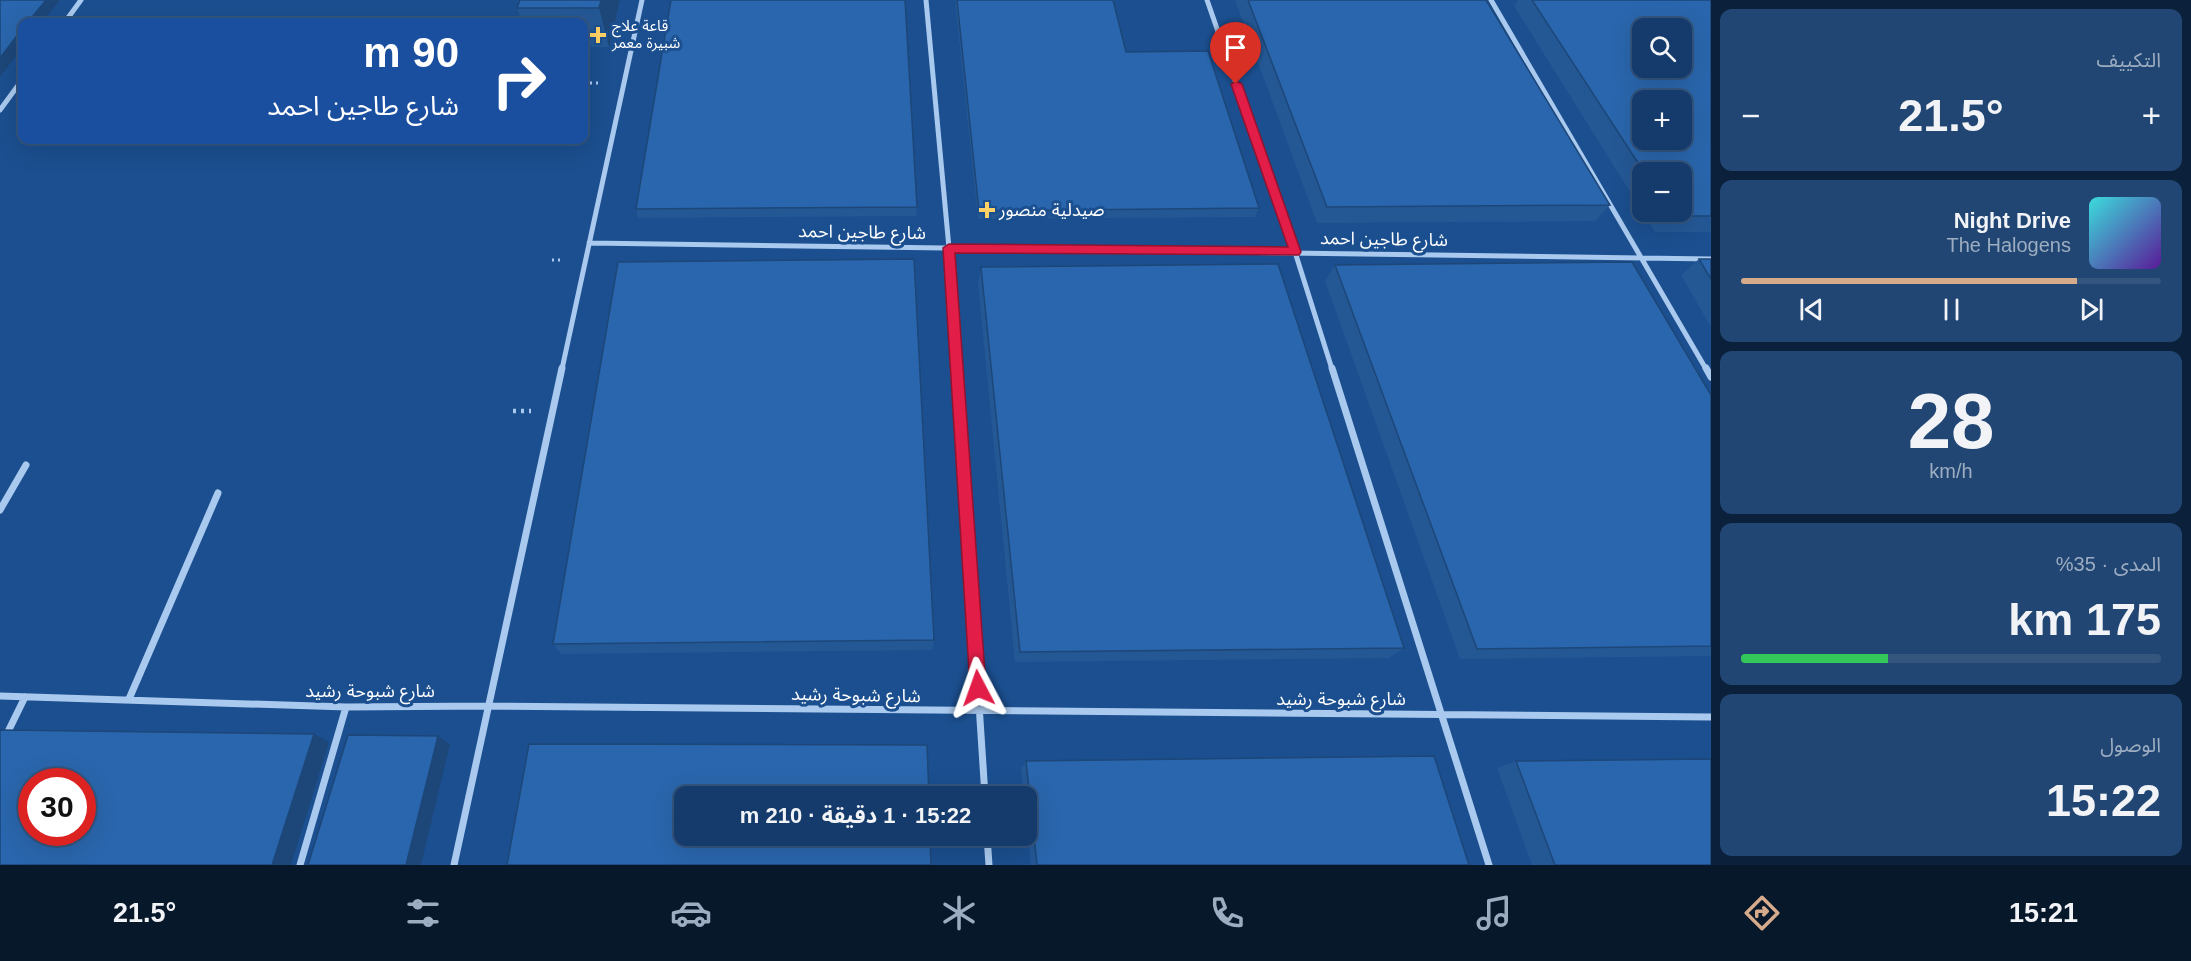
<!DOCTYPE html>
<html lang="ar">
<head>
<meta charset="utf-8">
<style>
	:root { --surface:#143b6b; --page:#214673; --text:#f1f3f6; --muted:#9dadc1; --line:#33557e; --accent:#d6ab8b }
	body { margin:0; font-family:Helvetica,"Noto Sans Arabic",sans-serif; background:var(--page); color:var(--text); direction:rtl; height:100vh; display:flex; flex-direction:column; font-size:22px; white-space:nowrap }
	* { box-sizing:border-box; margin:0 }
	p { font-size:20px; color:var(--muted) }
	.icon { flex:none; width:33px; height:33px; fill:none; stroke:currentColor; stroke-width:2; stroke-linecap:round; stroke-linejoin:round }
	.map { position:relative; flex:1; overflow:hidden; direction:ltr }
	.side { display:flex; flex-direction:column; gap:9px; padding:9px; background:#0b203b; width:480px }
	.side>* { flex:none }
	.banner { position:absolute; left:18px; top:18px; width:570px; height:126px; border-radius:12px; box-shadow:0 6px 24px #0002,0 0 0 2px var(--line); direction:rtl; background:#1a4fa0; color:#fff; overflow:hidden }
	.buttons { position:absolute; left:1632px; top:18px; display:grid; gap:12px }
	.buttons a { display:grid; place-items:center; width:60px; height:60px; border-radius:12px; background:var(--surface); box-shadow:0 6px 24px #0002,0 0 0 2px var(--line); font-size:30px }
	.speed { position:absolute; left:18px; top:768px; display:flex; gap:12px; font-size:30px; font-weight:700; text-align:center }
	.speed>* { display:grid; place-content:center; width:78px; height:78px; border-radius:50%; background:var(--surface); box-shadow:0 6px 24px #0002,0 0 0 2px var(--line); line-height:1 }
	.speed .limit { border:9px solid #d22; background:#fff; color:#111 }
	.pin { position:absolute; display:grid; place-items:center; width:51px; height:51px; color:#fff; margin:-62px -26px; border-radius:50% 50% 50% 0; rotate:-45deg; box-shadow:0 0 6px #0007 }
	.pin .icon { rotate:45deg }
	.me { position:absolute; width:66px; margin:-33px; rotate:356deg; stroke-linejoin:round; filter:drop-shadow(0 0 4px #0008) }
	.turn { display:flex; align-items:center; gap:21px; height:126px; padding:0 30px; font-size:27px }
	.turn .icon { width:78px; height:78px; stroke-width:2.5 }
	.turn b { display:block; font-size:42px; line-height:51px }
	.big { font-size:45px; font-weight:700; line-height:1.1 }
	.side .widget { flex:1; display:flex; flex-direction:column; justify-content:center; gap:9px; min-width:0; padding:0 21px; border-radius:12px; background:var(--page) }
	.side .dial { align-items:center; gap:0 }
	.dial b { font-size:78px; line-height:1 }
	.song { display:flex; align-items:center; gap:18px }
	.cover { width:72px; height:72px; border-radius:9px; background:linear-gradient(135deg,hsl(180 70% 55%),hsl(270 70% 35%)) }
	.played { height:6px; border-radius:3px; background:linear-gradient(90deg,var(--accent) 80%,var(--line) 80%) }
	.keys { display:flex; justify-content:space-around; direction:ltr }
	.heat { display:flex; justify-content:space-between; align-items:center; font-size:33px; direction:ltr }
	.charge { height:9px; border-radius:4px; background:linear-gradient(90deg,#34c759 35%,var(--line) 0) }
	.trip { position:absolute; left:674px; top:786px; width:363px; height:60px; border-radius:12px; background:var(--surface); box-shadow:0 6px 24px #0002,0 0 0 2px var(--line); font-weight:700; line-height:60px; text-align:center; direction:rtl }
	.dock { display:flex; height:96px; justify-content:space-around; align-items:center; background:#08182b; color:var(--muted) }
	.dock .icon { width:42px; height:42px }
	.dock .on { color:var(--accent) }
	.dock b { font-size:27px; color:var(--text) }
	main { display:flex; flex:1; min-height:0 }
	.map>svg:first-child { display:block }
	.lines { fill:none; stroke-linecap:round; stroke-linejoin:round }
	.path-far1 { stroke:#a9c9ee; stroke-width:3; stroke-dasharray:2 4; stroke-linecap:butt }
	.path { stroke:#a9c9ee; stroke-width:4.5; stroke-dasharray:3 5; stroke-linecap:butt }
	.minor-far1 { stroke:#a9c9ee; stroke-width:5 }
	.minor { stroke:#a9c9ee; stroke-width:7 }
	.wall { fill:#245895; fill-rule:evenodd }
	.shaded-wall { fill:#1d4779 }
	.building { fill:#2a66ad; stroke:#1d4779; stroke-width:1.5; fill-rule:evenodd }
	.route { fill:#e11d48; stroke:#92132f; stroke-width:1.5 }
	.poi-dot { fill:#ffd166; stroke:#1b4f8f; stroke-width:2 }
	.labels { text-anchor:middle; stroke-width:6; stroke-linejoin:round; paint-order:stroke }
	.far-poi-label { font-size:15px; fill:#fff; stroke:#1b4f8f; text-anchor:start }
	.poi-label { font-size:18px; fill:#fff; stroke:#1b4f8f; text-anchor:start }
	.street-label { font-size:18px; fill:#fff; stroke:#1b4f8f }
</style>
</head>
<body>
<main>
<section class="side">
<div class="widget"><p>التكييف</p>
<div class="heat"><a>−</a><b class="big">21.5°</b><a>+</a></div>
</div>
<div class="widget">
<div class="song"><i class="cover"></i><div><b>Night Drive</b><p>The Halogens</p></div></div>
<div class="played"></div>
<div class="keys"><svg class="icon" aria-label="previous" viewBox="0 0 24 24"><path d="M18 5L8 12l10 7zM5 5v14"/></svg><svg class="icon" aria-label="pause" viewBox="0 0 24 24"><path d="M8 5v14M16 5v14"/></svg><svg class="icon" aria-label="next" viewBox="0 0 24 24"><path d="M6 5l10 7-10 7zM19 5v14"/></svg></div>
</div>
<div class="widget dial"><b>28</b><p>km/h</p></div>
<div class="widget"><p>المدى · 35%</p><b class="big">175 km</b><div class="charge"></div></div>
<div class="widget"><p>الوصول</p><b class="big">15:22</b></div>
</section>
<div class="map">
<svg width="1711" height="865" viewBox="0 0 1711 865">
	<rect width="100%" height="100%" fill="#1b4f8f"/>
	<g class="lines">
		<path class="path-far1" d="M 584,83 L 602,83
			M 552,260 L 563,260"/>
		<path class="path" d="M 513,411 L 531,411"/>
		<path class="minor-far1" d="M 926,0 L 949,248 L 957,369
			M 1207,0 L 1295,252 L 1332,369
			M 1491,0 L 1706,369
			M 65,22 L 81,0
			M 0,110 L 22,80
			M 589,243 L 1711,259
			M 562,369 L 642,0"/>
		<path class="minor" d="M 957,368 L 985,796
			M 1332,368 L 1489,865
			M 1706,368 L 1711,377
			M 0,510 L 26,465
			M 0,696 L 346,707 L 488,706 L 1711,717
			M 129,699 L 218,493
			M 0,748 L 25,697
			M 987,836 L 989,865
			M 300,865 L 346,707
			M 454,865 L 562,368"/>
	</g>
	<path class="wall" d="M 520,0 L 620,0 L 609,47 L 584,47 L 584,22 L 522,22 L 517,8 Z
		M 955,0 L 1113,0 L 1126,52 L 1259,208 L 1255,217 L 978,219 Z
		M 1235,0 L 1248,0 L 1610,205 L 1595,221 L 1317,223 Z
		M 1518,0 L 1711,0 L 1711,232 L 1655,232 L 1514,6 ZM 1642,172 L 1682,172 L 1682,212 L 1642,212 Z
		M 917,207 L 916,216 L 638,218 L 636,209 Z
		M 1699,259 L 1711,259 L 1711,327 L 1681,275 Z
		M 1335,265 L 1711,395 L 1711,656 L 1460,659 L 1325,281 Z
		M 981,267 L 1404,648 L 1389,658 L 1015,662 L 978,283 Z
		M 934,640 L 932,650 L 561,654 L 553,644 Z
		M 1026,761 L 1469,865 L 1031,865 L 1026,817 L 1026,796 L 1024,796 L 1021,768 Z
		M 1516,761 L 1711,865 L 1532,865 L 1497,768 Z"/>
	<path class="shaded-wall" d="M 46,0 L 60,0 L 42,22 L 28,22 Z
		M 601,0 L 620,0 L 609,47 L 599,8 Z
		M 22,29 L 22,48 L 0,77 L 0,58 Z
		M 314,734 L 329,742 L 291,865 L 272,865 Z
		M 438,736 L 450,744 L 421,865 L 406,865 Z"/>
	<path class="building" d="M 0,0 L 46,0 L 28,22 L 22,22 L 22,29 L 0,58 Z
		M 520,0 L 601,0 L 599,8 L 517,8 Z
		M 671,0 L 905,0 L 917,207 L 636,209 Z
		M 957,0 L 1113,0 L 1126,52 L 1208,51 L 1259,208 L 979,211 Z
		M 1248,0 L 1486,0 L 1610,205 L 1327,207 Z
		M 1532,0 L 1711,0 L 1711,216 L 1672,216 L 1669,212 L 1682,212 L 1682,172 L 1644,172 ZM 1642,28 L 1682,28 L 1682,68 L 1642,68 ZM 1642,100 L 1682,100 L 1682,140 L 1642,140 Z
		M 914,259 L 934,640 L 553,644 L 618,262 Z
		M 1699,259 L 1711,259 L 1711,279 Z
		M 1632,262 L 1711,395 L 1711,646 L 1477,649 L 1335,265 Z
		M 1278,264 L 1404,648 L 1020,652 L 981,267 Z
		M 0,730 L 314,734 L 272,865 L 0,865 ZM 32,782 L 82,782 L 82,832 L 32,832 Z
		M 348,735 L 438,736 L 406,865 L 308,865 Z
		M 529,744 L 927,745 L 929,796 L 684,796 L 684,836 L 930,836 L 931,865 L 507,865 Z
		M 1434,756 L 1469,865 L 1037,865 L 1026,761 Z
		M 1711,759 L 1711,865 L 1555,865 L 1516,761 Z"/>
	<path class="route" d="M 1236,81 L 1242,84 L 1301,252 L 1299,255 L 955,253 L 986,688 L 983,694 L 978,696 L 972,694 L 970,688 L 943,248 L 949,244 L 1288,247 L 1231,84 Z"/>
	<g class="poi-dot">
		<path d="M595 26h6v6h6v6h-6v6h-6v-6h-6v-6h6z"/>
		<path d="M984 201h6v6h6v6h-6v6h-6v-6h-6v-6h6z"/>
	</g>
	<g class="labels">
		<g class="far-poi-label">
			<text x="612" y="31">قاعة علاج<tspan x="612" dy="17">شبيرة معمر</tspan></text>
		</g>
		<g class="poi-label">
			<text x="999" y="216">صيدلية منصور</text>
		</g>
		<g class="street-label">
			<text transform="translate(862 232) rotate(1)" y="6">شارع طاجين احمد</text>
			<text transform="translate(1384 239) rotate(1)" y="6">شارع طاجين احمد</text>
			<text x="370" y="697">شارع شبوحة رشيد</text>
			<text transform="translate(856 695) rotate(1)" y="6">شارع شبوحة رشيد</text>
			<text x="1341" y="705">شارع شبوحة رشيد</text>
		</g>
	</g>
</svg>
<div class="buttons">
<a><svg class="icon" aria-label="search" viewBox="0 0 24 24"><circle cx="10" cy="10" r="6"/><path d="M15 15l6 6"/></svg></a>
<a>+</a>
<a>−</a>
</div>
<div class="speed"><div class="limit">30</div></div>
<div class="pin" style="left:1236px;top:84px;background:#d93025"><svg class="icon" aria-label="arrive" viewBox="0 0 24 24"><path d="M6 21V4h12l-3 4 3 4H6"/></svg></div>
<svg class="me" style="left:978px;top:688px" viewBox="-20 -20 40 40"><path d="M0-17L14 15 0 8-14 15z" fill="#e11d48" stroke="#fff" stroke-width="4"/></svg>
<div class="trip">15:22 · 1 دقيقة · 210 m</div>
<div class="banner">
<div class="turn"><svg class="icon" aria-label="right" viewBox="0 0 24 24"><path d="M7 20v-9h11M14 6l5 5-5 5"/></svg><div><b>90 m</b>شارع طاجين احمد</div></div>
</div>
</div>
</main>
<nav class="dock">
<b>15:21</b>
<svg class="icon on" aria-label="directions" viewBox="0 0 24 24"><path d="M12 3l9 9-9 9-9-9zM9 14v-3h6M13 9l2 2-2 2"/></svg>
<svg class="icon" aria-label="music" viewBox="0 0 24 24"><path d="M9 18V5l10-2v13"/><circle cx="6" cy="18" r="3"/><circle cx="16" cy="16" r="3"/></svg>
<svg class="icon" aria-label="phone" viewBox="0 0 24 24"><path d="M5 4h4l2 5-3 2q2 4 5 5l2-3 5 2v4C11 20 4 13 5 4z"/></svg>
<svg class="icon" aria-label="climate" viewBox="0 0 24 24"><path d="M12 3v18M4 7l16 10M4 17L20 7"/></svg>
<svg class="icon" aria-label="car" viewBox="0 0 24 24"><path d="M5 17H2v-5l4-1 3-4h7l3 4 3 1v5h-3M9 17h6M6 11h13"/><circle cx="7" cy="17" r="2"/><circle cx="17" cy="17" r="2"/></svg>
<svg class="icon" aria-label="filters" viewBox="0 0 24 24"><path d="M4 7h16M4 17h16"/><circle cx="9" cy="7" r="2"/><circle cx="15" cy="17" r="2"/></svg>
<b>21.5°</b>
</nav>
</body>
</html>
